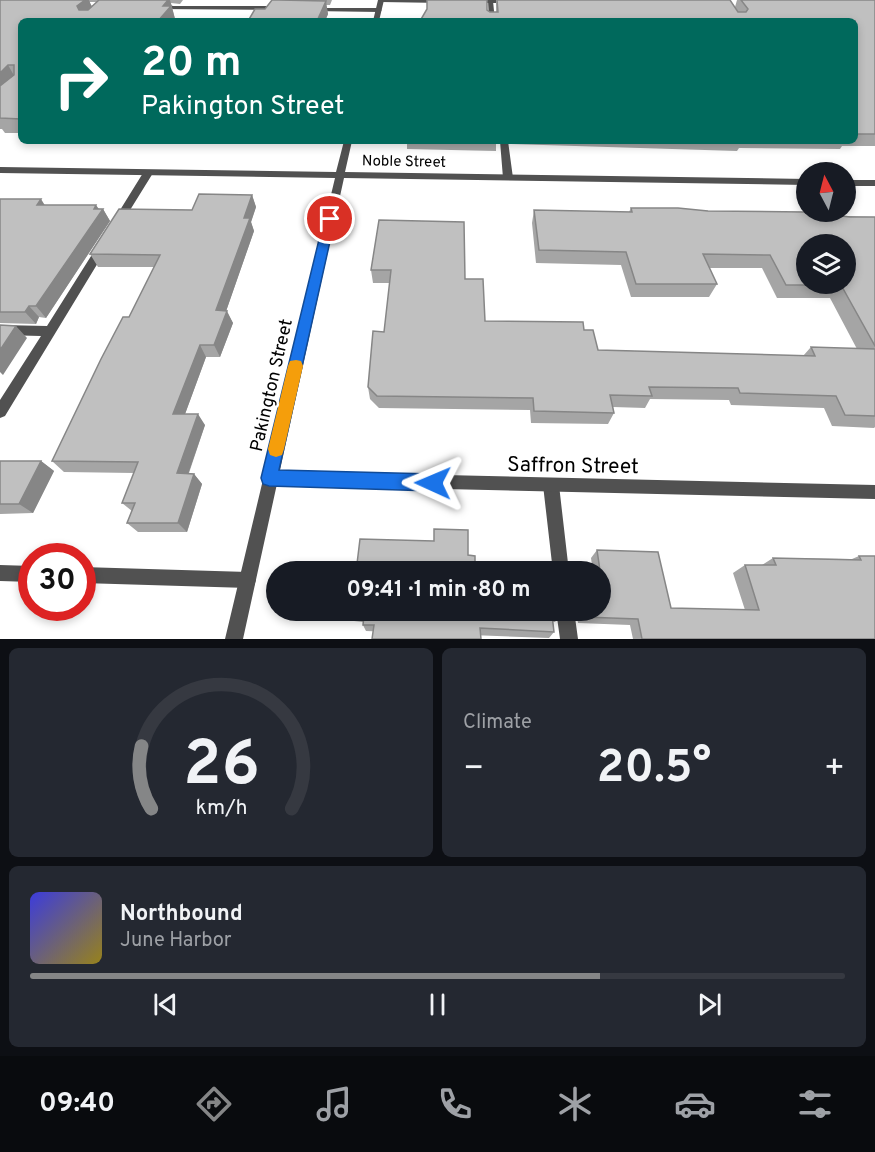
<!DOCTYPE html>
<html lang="en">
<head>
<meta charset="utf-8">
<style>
	:root { --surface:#171b24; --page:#242831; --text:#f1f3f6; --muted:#9ea1a6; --line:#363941; --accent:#858687 }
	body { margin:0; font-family:Overpass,sans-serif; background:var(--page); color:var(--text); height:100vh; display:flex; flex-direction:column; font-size:22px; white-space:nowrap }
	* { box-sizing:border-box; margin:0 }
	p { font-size:20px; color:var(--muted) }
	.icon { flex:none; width:33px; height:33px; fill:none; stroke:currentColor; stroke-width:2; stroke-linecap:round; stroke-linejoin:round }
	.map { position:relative; height:639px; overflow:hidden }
	.details { display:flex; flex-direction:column; gap:9px; padding:9px; background:#0d0f14; flex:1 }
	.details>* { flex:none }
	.hud { position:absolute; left:18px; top:18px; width:840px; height:126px; border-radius:9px; box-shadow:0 3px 9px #0003; background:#00695c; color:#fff; overflow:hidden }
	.needle { width:39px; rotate:353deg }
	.controls { position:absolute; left:796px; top:162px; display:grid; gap:12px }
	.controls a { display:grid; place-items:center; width:60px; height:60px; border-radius:50%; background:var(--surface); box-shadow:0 3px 9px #0003; font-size:30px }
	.speed { position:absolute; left:18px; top:543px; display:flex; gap:12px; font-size:30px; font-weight:700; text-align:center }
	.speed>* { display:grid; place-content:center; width:78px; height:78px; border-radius:50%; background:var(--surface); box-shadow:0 3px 9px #0003; line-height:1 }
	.speed .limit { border:9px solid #d22; background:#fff; color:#111 }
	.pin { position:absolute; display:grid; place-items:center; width:51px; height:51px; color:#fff; margin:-26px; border:3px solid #fff; border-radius:50%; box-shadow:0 2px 6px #0007 }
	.me { position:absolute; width:66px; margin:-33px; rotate:271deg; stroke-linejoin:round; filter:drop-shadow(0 0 4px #0008) }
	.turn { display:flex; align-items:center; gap:21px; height:126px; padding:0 24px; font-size:27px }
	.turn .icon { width:78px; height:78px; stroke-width:2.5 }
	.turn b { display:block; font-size:42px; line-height:51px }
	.big { font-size:45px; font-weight:700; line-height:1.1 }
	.details .widget { flex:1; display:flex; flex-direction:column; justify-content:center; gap:9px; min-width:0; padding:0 21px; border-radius:9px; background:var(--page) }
	.details .dial { align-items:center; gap:0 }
	.dial svg { height:156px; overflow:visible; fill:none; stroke:var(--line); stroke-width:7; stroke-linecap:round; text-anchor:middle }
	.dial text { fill:var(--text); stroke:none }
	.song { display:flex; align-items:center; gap:18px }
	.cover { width:72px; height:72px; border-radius:9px; background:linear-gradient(135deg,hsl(240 70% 55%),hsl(50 70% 35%)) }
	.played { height:6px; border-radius:3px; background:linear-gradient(90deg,var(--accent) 70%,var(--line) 70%) }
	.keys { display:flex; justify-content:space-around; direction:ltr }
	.heat { display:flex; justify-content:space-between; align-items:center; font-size:33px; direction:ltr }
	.details .tiles { flex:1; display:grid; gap:9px; grid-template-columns:1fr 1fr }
	.widget:last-child { grid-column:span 2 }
	.trip { position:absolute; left:266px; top:561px; width:345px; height:60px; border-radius:30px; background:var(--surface); box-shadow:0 3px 9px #0003; font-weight:700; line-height:60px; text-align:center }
	.menu { display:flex; height:96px; justify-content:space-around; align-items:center; background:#090b0e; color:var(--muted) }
	.menu .icon { width:42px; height:42px }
	.menu .selected { color:var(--accent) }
	.menu b { font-size:27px; color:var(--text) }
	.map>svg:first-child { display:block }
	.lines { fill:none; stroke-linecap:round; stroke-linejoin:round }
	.service { fill:#515151; fill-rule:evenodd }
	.minor { fill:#515151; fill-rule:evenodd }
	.tertiary { fill:#515151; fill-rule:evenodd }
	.wall { fill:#a5a5a5; fill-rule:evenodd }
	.shaded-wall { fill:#868686 }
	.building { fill:#c0c0c0; stroke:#868686; stroke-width:1.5; fill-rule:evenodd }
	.route { fill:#1a73e8; stroke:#114b97; stroke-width:1.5 }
	.slow { fill:#f59e0b }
	.labels { text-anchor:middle; stroke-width:5; stroke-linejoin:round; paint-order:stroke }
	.far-street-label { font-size:15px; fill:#000; stroke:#fff }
	.street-label { font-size:18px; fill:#000; stroke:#fff }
	.near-street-label { font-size:21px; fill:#000; stroke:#fff }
</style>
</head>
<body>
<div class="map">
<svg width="875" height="639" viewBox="0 0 875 639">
	<rect width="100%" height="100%" fill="#fff"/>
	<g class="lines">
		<path class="service" d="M 488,0 L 493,1 L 495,21 L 489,21 Z
			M 500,141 L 508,141 L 513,178 L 511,180 L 505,180 L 503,178 Z
			M 148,170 L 153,173 L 122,223 L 121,225 L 113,225 L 112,223 L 143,173 Z
			M 102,244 L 107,248 L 5,416 L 0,418 L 0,400 L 41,336 L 0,335 L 0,325 L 47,326 L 98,245 Z
			M 551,478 L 556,480 L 559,485 L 569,572 L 553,572 L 543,485 L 546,480 Z
			M 556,610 L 574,610 L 578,639 L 560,639 Z"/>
		<path class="minor" d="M 378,0 L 445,0 L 446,1 L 443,3 L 381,2 Z
			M 470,0 L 514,0 L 515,1 L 512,3 L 472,3 Z
			M 156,6 L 282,6 L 285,8 L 282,10 L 158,9 L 155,7 Z
			M 309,8 L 379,8 L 382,10 L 379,12 L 311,11 L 308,9 Z
			M 269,471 L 875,485 L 875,499 L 269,485 L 264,483 L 262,478 L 264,473 Z
			M 0,565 L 32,566 L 32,582 L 0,581 Z
			M 82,567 L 248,572 L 254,574 L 256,580 L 254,586 L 248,588 L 82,583 Z"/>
		<path class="tertiary" d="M 378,0 L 384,0 L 379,21 L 373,21 Z
			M 344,141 L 352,141 L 345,172 L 807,179 L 807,185 L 344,178 L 243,639 L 225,639 L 335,178 L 0,173 L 0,167 L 336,172 Z
			M 846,180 L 875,180 L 875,186 L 846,186 Z"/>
	</g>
	<path class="wall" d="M 0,0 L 183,0 L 180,4 L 171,3 L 175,19 L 174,21 L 21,21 L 21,133 L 5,133 L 2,129 L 0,129 ZM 89,2 L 97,2 L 92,6 Z
		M 272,0 L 332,0 L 330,5 L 326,5 L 328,14 L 325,21 L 248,21 L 265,9 Z
		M 496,0 L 730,0 L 735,7 L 737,0 L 875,0 L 875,146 L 842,146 L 840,149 L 739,148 L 737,151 L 511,144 L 510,141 L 855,141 L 855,21 L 420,21 L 487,10 L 490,12 L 496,12 Z
		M 407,141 L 499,141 L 498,144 L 496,144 L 496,151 L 407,149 Z
		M 252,195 L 256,207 L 251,222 L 254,231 L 226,311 L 233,323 L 220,357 L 206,357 L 185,414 L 205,425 L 189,473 L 194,474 L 202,484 L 187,532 L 138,532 L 127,523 L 132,511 L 122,503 L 134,473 L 64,472 L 52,461 L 129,317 L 154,267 L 98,267 L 90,254 L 192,210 Z
		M 0,199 L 45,205 L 103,209 L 110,221 L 46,318 L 39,317 L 36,324 L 0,323 Z
		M 631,208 L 875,217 L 875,427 L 874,428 L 832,426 L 824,408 L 731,405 L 729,400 L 650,399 L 645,408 L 613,407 L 614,413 L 608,424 L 531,423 L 530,410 L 379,408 L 370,399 L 368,387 L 384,332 L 390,283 L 373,283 L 371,270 L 379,220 L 465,279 L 485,321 L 584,330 L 598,350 L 803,356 L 811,347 L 857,349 L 830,298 L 777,298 L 762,268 L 709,268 L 717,284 L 709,297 L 631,297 L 621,265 L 536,263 L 532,223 L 534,210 L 629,212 Z
		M 0,461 L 41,461 L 54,471 L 33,513 L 0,514 Z
		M 597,550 L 671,608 L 745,610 L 733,573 L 745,565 L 762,565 L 773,558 L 852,559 L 859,556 L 875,556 L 875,639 L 633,639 L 630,625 L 578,623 L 576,610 L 600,610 L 600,572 L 593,572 L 591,558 Z
		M 350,615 L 560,616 L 555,622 L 553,622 L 554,632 L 549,638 L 366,631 L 363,625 L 363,622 L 354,621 Z"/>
	<path class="shaded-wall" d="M 85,0 L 89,0 L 93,10 L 83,19 L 77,6 Z
		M 168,0 L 170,0 L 175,19 L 174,21 L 158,21 L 163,6 Z
		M 326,1 L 328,14 L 325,21 L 317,21 Z
		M 8,65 L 16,79 L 0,96 L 0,73 Z
		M 252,195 L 256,207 L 251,222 L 254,231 L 222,323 L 216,310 L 244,218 Z
		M 41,199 L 49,212 L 37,205 Z
		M 96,205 L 101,212 L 103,209 L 110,221 L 46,318 L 36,306 Z
		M 29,306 L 39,317 L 36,324 L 25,312 Z
		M 227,311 L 233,323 L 220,357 L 214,345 Z
		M 16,326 L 27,338 L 3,375 L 0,372 L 0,350 Z
		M 200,345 L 206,357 L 181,425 L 173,414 Z
		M 198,414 L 205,425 L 185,483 L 177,473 Z
		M 41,461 L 54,471 L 33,513 L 19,504 Z
		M 194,474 L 202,484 L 187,532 L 178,523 Z"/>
	<path class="building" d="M 0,0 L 85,0 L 77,6 L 79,10 L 88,10 L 99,0 L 168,0 L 163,6 L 171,6 L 158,21 L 21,21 L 21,119 L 0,118 L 0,86 L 14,75 L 14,65 L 8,65 L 0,73 Z
		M 272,0 L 279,0 L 326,1 L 317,21 L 248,21 L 255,9 L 265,9 Z
		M 427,0 L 487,0 L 487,10 L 490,12 L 498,12 L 497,0 L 730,0 L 738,12 L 746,12 L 748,9 L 741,0 L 875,0 L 875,134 L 855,134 L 855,21 L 420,21 L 427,9 Z
		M 199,194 L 252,195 L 244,218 L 250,218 L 216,310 L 227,311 L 214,345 L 200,345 L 173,414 L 198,414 L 177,473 L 194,474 L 178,523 L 127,523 L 135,503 L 122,503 L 138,462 L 52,461 L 101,359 L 123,317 L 129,317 L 160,255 L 90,254 L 119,209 L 192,210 Z
		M 0,199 L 41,199 L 37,205 L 96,205 L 94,209 L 103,209 L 36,306 L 29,306 L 25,312 L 0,312 Z
		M 631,208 L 678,208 L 708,211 L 805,212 L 850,217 L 875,217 L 875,346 L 841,285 L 786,285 L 770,255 L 703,254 L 717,284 L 636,284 L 626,252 L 539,250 L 534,210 L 632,212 ZM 807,244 L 846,244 L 846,284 L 807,284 Z
		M 379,220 L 464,222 L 465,279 L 483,279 L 485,321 L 583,322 L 584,330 L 593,330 L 598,350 L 815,356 L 811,347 L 875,349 L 875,416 L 845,415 L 836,396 L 740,393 L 738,388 L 649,387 L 652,396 L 610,395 L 614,413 L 534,411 L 533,398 L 377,396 L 368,387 L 373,331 L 384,332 L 391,270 L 371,270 Z
		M 0,325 L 16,326 L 0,350 Z
		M 0,461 L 41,461 L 19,504 L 0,504 Z
		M 434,529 L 468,530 L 468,555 L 475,556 L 475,572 L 356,572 L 360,539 L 434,541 Z
		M 597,550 L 658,552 L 671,608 L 759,610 L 745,565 L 776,565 L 773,558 L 861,560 L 859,556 L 875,556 L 875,639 L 642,639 L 638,619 L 584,617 L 583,610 L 600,610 L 600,584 L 602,584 Z
		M 351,610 L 559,610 L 560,616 L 552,615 L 554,632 L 480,628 L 481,639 L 372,639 L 374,625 L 363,625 L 364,615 L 350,615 Z"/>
	<path class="route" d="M 330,216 L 335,219 L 279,470 L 433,474 L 439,477 L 441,483 L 439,488 L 433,491 L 269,486 L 263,484 L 261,478 L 324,219 Z"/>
	<path class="slow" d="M 296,360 L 301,361 L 303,366 L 284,449 L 282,455 L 276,457 L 270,455 L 268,449 L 288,366 L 290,361 Z"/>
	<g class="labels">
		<g class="far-street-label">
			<text transform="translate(404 161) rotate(1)" y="5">Noble Street</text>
		</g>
		<g class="street-label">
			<text transform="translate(271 385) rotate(-77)" y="6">Pakington Street</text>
		</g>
		<g class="near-street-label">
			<text transform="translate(573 465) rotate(1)" y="7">Saffron Street</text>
		</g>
	</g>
</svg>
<div class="controls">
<a><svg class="needle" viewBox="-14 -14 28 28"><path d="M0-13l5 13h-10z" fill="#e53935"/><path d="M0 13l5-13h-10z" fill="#9ea1a6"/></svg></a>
<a><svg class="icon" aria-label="layers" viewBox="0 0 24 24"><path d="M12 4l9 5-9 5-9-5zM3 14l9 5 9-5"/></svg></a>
</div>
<div class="speed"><div class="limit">30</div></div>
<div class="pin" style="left:330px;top:219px;background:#d93025"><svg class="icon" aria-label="arrive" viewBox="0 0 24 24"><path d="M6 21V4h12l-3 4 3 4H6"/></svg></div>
<svg class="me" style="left:433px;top:483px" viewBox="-20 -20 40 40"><path d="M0-17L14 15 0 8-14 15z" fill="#1a73e8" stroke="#fff" stroke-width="4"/></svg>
<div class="trip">09:41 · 1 min · 80 m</div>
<div class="hud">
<div class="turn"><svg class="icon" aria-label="right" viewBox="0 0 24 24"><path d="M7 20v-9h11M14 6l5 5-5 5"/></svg><div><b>20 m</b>Pakington Street</div></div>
</div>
</div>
<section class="details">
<div class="tiles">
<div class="widget dial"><svg viewBox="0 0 100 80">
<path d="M14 69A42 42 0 1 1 86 69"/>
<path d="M14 69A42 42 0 0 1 9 37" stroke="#858687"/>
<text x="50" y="56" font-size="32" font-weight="700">26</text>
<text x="50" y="72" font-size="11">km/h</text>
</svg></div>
<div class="widget"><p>Climate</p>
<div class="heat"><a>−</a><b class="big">20.5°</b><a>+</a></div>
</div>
<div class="widget">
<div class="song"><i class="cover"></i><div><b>Northbound</b><p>June Harbor</p></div></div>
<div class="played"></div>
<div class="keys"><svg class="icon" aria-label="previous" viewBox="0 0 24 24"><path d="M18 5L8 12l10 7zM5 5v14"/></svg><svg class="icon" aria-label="pause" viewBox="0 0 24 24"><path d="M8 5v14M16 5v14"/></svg><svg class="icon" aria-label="next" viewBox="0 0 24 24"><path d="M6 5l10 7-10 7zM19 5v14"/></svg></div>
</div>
</div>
</section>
<nav class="menu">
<b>09:40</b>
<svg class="icon selected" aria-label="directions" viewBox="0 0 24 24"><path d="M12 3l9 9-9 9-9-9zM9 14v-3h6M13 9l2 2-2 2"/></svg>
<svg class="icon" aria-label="music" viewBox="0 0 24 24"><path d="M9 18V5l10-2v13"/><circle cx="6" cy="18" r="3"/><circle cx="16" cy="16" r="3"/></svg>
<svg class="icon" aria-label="phone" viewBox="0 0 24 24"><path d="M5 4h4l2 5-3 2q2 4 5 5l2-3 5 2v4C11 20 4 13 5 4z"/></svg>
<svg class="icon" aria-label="climate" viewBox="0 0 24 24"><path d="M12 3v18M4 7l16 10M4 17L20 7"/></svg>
<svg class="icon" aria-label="car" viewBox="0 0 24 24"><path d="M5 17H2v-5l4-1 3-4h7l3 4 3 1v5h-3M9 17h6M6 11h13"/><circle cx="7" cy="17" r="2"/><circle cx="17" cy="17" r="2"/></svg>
<svg class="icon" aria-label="filters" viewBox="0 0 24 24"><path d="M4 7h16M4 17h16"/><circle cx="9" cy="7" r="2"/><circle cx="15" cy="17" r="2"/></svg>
</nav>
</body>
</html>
